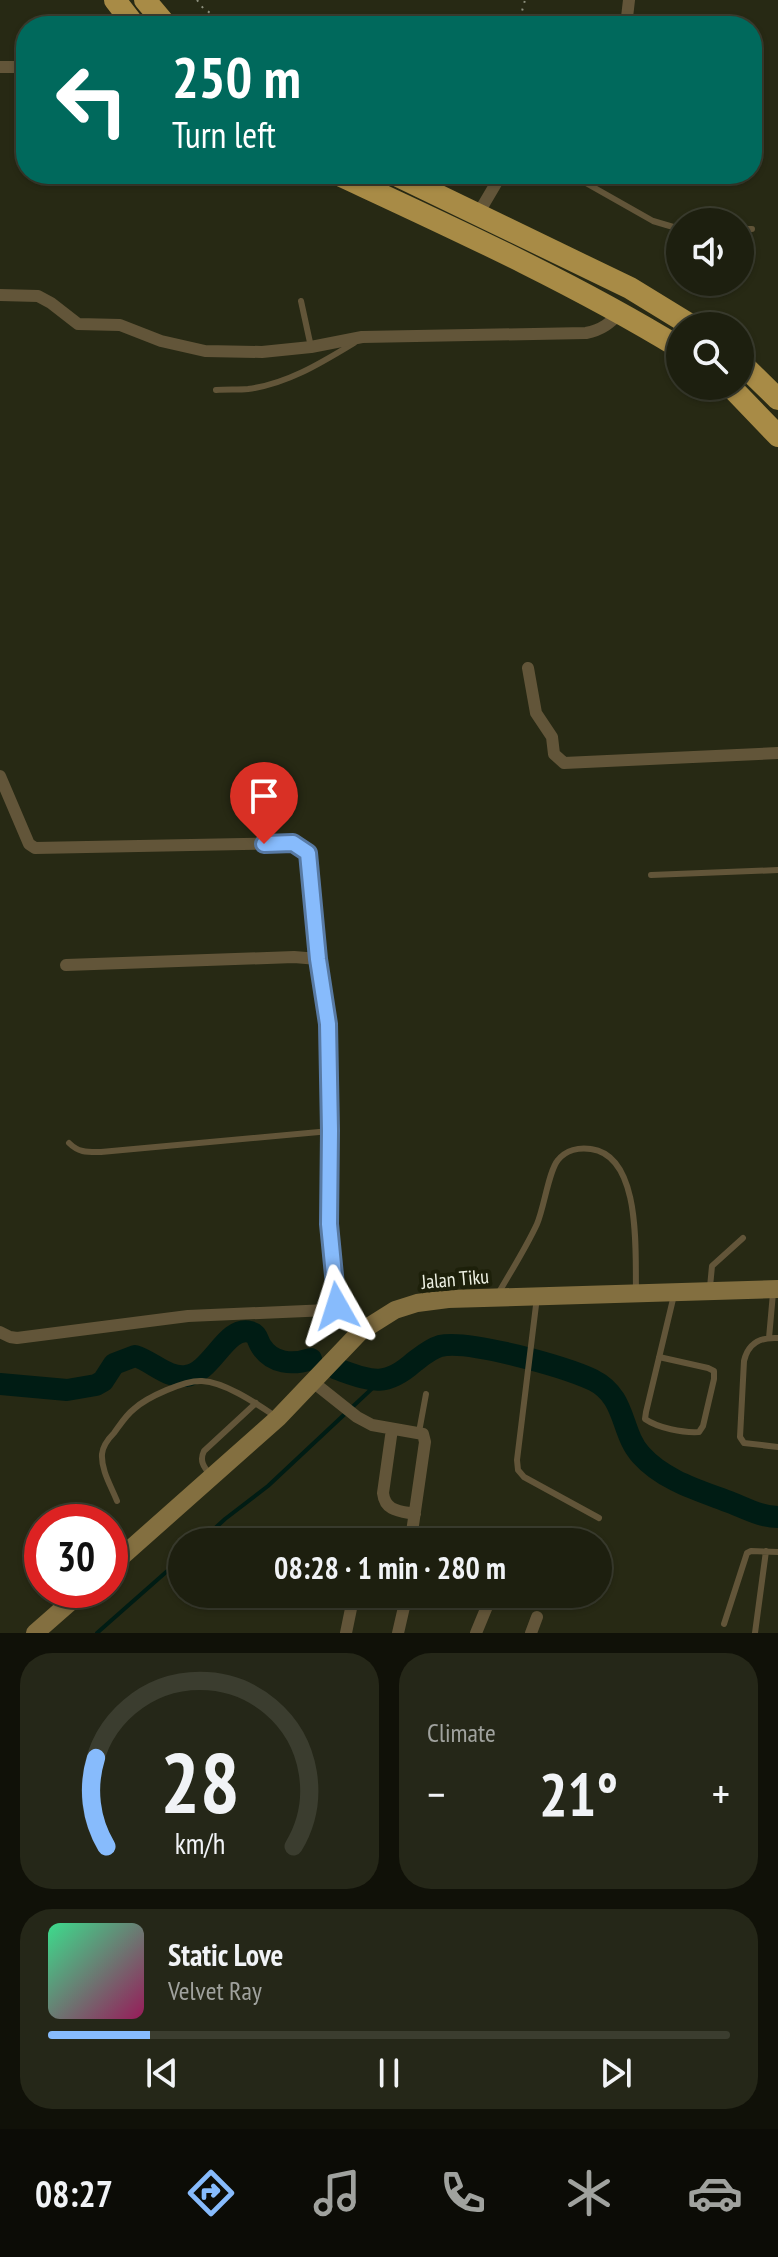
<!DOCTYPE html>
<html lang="en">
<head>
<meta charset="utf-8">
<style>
	:root { --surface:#1d1f0f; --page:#252718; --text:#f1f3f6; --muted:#a0a29e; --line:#3b3d2f; --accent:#87bbfc }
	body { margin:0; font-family:"PT Sans Narrow",sans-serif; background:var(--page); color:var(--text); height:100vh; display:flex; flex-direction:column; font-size:30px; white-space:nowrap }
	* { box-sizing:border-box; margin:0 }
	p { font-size:26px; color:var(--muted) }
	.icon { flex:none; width:44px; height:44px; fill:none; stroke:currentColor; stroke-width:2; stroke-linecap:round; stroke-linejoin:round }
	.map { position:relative; height:1633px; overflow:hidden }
	.side { display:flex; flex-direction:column; gap:20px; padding:20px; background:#101108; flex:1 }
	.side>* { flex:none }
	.banner { position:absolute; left:16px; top:16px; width:746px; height:168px; border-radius:32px; box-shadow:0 2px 6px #0004,0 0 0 2px var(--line); background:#00695c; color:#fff; overflow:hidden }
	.tools { position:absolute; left:666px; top:208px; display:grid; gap:16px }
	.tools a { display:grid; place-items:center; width:88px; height:88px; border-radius:50%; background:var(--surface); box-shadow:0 2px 6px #0004,0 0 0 2px var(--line); font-size:40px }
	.speed { position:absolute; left:24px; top:1504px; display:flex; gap:16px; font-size:40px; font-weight:700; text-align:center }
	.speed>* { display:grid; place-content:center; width:104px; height:104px; border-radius:50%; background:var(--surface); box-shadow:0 2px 6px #0004,0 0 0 2px var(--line); line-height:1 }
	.speed .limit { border:12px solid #d22; background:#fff; color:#111 }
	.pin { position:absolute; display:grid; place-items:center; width:68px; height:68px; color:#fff; margin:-82px -34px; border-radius:50% 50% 50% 0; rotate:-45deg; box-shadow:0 0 8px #0007 }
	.pin .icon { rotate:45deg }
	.me { position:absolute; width:88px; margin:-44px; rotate:354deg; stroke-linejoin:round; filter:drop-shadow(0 0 6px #0008) }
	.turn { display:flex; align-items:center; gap:28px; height:168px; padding:0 24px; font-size:36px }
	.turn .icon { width:104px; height:104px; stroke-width:2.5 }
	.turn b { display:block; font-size:56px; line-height:68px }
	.big { font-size:60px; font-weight:700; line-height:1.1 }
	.side .tile { flex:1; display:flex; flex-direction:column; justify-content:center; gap:12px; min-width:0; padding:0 28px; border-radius:32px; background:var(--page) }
	.side .dial { align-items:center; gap:0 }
	.dial svg { height:208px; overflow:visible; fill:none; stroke:var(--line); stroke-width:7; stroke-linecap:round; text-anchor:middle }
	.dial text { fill:var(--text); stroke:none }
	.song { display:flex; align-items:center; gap:24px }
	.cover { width:96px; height:96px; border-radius:12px; background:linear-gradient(135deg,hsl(150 70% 55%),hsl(330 70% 35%)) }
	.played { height:8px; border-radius:4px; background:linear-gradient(90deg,var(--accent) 15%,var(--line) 15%) }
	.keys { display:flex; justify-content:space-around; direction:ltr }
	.heat { display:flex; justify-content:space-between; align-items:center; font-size:44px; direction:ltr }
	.side .tiles { flex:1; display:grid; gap:20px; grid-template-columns:1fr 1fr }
	.tile:last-child { grid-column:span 2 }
	.trip { position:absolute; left:168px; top:1528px; width:444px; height:80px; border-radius:40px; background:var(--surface); box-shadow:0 2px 6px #0004,0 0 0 2px var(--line); font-weight:700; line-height:80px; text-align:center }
	.tab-bar { display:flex; height:128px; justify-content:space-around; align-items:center; background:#0c0c06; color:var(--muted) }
	.tab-bar .icon { width:56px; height:56px }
	.tab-bar .selected { color:var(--accent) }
	.tab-bar b { font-size:36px; color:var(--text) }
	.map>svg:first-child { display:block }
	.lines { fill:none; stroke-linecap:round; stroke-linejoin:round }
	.stream { stroke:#001c14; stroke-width:4 }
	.river { stroke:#001c14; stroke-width:22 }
	.path { stroke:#8c8f7d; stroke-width:2; stroke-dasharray:2 6; stroke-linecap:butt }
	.service { stroke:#625539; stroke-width:6 }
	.minor { stroke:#625539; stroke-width:12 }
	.secondary { stroke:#836f40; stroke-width:18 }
	.trunk { stroke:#a88b46; stroke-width:22 }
	.route-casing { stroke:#587aa4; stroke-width:20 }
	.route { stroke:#87bbfc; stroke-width:14 }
	.labels { text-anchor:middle; stroke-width:8; stroke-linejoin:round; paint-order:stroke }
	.street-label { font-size:20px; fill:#eef1e3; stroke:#1d200a }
</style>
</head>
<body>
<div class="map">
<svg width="778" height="1633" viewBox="0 0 778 1633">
	<rect width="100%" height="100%" fill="#272914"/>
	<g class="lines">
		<path class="stream" d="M 200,1542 L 225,1519 L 268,1486 L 379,1382
			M 97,1633 L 182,1558"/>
		<path class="river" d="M 337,1369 C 371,1381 385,1388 414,1362 C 422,1356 430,1349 440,1346 C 468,1339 565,1367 593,1380 C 627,1397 620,1432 641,1455 C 664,1481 701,1491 732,1503 C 747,1509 762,1517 778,1517
			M 0,1384 L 67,1390 L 96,1385 L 103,1381 L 114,1364 L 135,1356 C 152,1361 168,1379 186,1376 C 212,1373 226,1325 250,1332 C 258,1334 257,1340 261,1346 C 272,1364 293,1365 311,1359"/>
		<path class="path" d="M 197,0 L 203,8 L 229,26
			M 518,26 L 525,0"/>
		<path class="service" d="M 570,174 L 653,221 L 680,229
			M 740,229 L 752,229
			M 301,301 L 311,347
			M 216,390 C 227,389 238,390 248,389 C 287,384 321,363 354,343
			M 651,875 L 778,870
			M 69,1143 C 79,1153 88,1152 101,1152 L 330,1131
			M 710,1287 L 712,1266 L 743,1238
			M 498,1294 C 511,1271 526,1248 537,1224 C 544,1208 549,1170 558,1160 C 566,1150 579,1147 591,1149 C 642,1156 635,1253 636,1291
			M 537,1297 L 517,1460 L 518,1470 L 524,1477 L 599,1518
			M 769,1338 L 773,1293
			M 778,1338 C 760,1337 748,1343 744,1361 L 740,1437 L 744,1443 L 778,1447
			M 659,1357 L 708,1368 L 714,1371 L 714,1379 L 703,1426 L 699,1432 C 683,1433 658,1428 645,1419 L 646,1412 L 674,1295
			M 419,1432 L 426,1394
			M 210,1475 C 204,1467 199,1461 204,1451 L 256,1403
			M 117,1501 C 111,1486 101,1470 102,1454 C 103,1445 108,1439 114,1433 C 120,1425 126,1415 134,1409 C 147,1397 185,1380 202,1381 C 225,1382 257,1404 275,1416
			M 724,1624 L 747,1553 L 751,1551 L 778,1552
			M 755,1633 L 766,1551"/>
		<path class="minor" d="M 626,26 L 629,0
			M 0,67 L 26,67
			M 478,214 L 498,180 L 505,174
			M 0,295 L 38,296 L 51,303 L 78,324 L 120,325 L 161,341 L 205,351 L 262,352 L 311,347 L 362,337 L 586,333 C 602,330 610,323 621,312
			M 528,668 L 536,713 L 552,737 L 554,754 L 564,763 L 778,753
			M 0,776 L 29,844 L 35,848 L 293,843 L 308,853 L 318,959 L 328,1024 L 330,1131 L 329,1224 L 337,1306
			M 66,965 L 294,957 L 318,959
			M 0,1332 L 10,1337 L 17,1338 L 188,1316 L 329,1310 L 337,1306 L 342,1307 L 360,1332
			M 313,1382 L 357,1417 L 372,1425 L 423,1434 L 425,1442 L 411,1539
			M 392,1429 L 383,1493 C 385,1511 399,1511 415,1514
			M 346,1633 L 354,1594
			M 398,1633 L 407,1594
			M 476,1633 L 488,1604
			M 531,1633 L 537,1617"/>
		<path class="secondary" d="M 110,1567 L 278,1418 L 360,1332 L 395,1310 L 417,1303 L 448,1299 L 778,1289
			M 35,1633 L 84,1590"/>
		<path class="trunk" d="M 115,0 L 135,26
			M 145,0 L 167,26
			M 337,174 C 453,228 570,281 680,348
			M 394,174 L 630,288 L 692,326
			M 740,362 L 778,399
			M 730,386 L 778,436"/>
	</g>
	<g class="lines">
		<g class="route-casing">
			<path id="route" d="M 264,844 L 293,843 L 308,853 L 318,959 L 328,1024 L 330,1131 L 329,1224 L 337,1306"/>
		</g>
		<use href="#route" class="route"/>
	</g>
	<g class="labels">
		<g class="street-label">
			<text transform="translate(455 1279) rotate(-5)" y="7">Jalan Tiku</text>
		</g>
	</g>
</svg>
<div class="tools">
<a><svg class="icon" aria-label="sound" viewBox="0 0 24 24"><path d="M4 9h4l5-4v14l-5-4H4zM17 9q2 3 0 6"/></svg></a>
<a><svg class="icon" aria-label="search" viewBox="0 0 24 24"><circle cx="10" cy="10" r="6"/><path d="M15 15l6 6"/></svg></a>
</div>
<div class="speed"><div class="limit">30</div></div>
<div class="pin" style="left:264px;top:844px;background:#d93025"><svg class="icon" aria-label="arrive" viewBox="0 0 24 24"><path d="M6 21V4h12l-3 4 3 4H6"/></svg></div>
<svg class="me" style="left:337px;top:1306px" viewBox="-20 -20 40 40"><path d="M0-17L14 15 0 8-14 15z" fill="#87bbfc" stroke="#fff" stroke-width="4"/></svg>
<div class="trip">08:28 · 1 min · 280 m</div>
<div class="banner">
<div class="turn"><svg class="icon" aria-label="left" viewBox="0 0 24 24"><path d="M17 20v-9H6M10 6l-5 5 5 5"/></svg><div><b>250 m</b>Turn left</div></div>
</div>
</div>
<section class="side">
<div class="tiles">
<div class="tile dial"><svg viewBox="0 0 100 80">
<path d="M14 69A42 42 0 1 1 86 69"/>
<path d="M14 69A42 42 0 0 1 10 35" stroke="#87bbfc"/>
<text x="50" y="56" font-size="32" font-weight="700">28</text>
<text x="50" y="72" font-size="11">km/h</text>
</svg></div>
<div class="tile"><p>Climate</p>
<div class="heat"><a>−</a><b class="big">21°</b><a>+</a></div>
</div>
<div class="tile">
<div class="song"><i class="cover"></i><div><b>Static Love</b><p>Velvet Ray</p></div></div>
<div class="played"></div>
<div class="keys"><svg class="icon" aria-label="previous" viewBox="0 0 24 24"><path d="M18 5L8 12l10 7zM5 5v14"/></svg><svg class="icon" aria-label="pause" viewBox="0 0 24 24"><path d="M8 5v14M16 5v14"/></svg><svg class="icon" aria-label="next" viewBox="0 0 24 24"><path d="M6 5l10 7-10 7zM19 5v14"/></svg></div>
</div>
</div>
</section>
<nav class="tab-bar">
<b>08:27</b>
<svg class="icon selected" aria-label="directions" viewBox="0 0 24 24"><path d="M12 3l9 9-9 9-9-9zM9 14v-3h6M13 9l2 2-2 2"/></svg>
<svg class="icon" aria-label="music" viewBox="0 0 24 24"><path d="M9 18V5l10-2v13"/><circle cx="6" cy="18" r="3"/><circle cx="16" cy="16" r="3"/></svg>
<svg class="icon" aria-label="phone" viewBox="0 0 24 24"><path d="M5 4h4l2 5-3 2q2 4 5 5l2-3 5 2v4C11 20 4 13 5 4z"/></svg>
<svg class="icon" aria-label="climate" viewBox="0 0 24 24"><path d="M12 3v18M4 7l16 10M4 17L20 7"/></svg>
<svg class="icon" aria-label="car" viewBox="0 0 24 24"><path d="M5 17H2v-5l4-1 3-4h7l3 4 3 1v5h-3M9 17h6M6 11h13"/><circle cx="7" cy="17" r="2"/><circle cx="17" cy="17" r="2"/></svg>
</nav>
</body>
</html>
